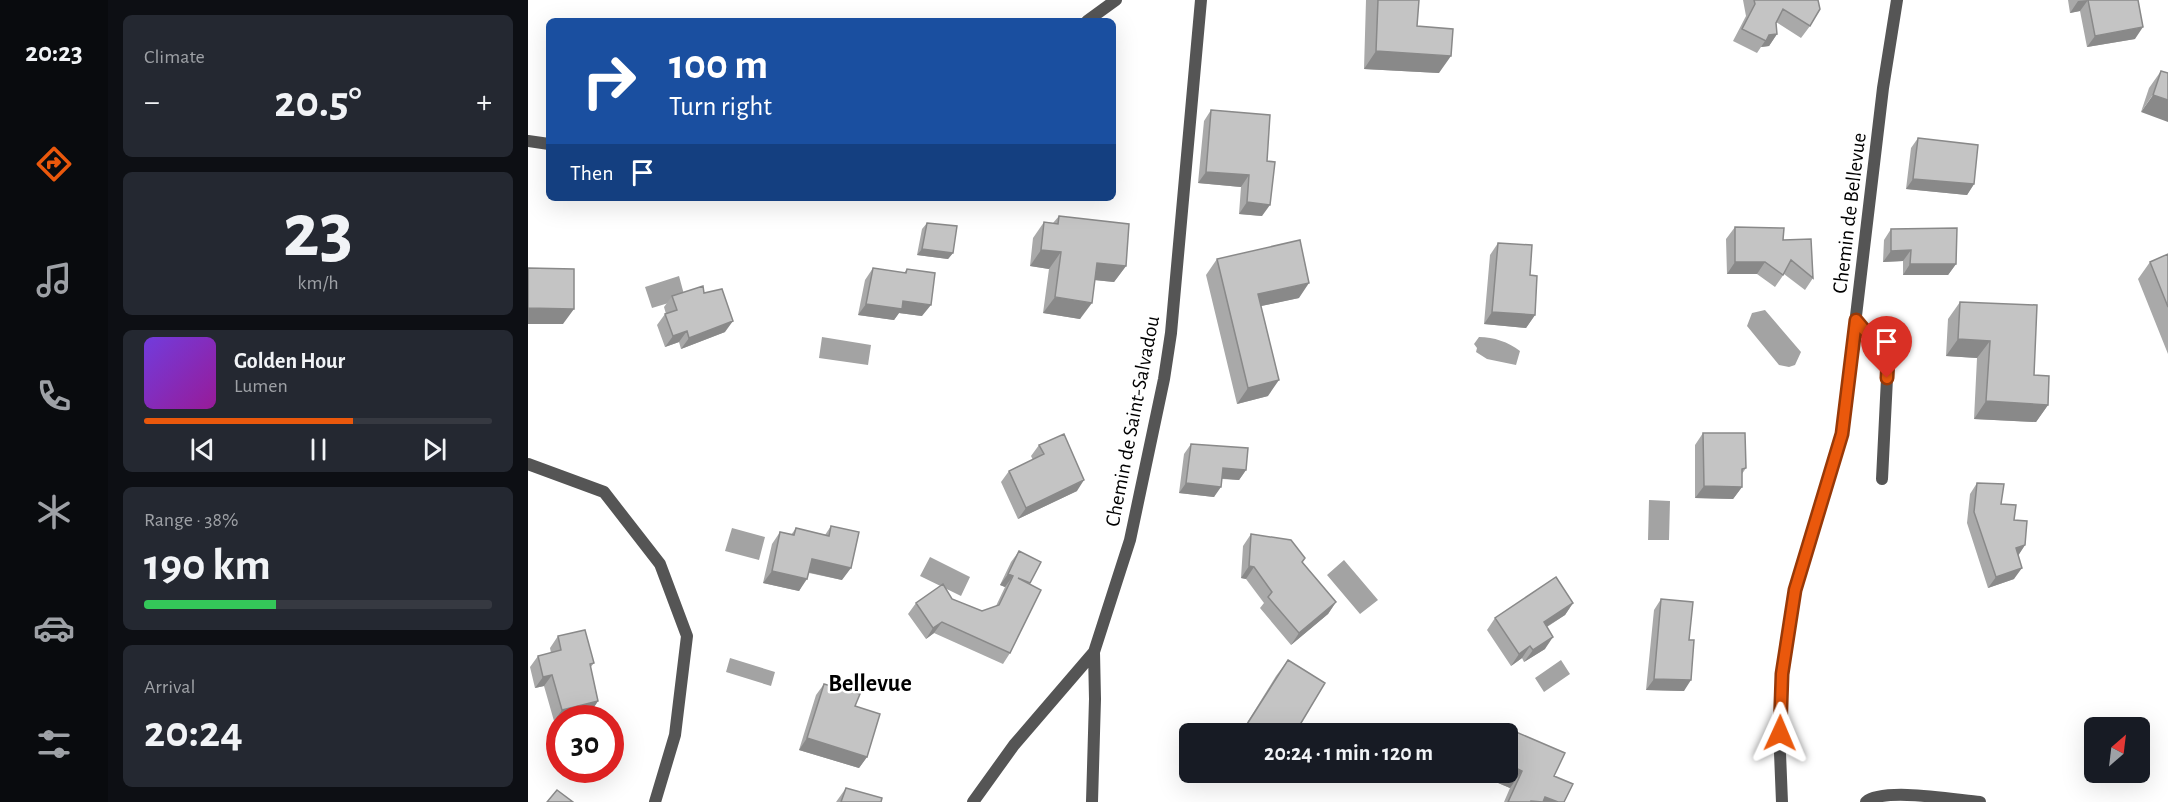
<!DOCTYPE html>
<html lang="en">
<head>
<meta charset="utf-8">
<style>
	:root { --surface:#171b24; --page:#242831; --text:#f1f3f6; --muted:#9ea1a6; --line:#363941; --accent:#ea580c }
	body { margin:0; font-family:"Alegreya Sans",sans-serif; background:var(--page); color:var(--text); height:100vh; display:flex; flex-direction:column; font-size:22px; white-space:nowrap }
	* { box-sizing:border-box; margin:0 }
	p { font-size:20px; color:var(--muted) }
	.icon { flex:none; width:33px; height:33px; fill:none; stroke:currentColor; stroke-width:2; stroke-linecap:round; stroke-linejoin:round }
	.map { position:relative; flex:1; overflow:hidden }
	.drawer { display:flex; flex-direction:column; gap:15px; padding:15px; background:#0d0f14; width:420px }
	.drawer>* { flex:none }
	.guide { position:absolute; left:18px; top:18px; width:570px; height:183px; border-radius:9px; box-shadow:0 6px 24px #0002; background:#1a4fa0; color:#fff; overflow:hidden }
	.needle { width:39px; rotate:28deg }
	.controls { position:absolute; left:1556px; top:717px; display:grid; gap:12px }
	.controls a { display:grid; place-items:center; width:66px; height:66px; border-radius:9px; background:var(--surface); box-shadow:0 6px 24px #0002; font-size:30px }
	.speed { position:absolute; left:18px; top:705px; display:flex; gap:12px; font-size:30px; font-weight:700; text-align:center }
	.speed>* { display:grid; place-content:center; width:78px; height:78px; border-radius:50%; background:var(--surface); box-shadow:0 6px 24px #0002; line-height:1 }
	.speed .limit { border:9px solid #d22; background:#fff; color:#111 }
	.pin { position:absolute; display:grid; place-items:center; width:51px; height:51px; color:#fff; margin:-62px -26px; border-radius:50% 50% 50% 0; rotate:-45deg; box-shadow:0 0 6px #0007 }
	.pin .icon { rotate:45deg }
	.me { position:absolute; width:66px; margin:-33px; rotate:1deg; stroke-linejoin:round; filter:drop-shadow(0 0 4px #0008) }
	.turn { display:flex; align-items:center; gap:21px; height:126px; padding:0 24px; font-size:27px }
	.turn .icon { width:78px; height:78px; stroke-width:2.5 }
	.turn b { display:block; font-size:42px; line-height:51px }
	.then { display:flex; align-items:center; height:57px; padding:0 24px; background:#0003; gap:12px; font-size:22px }
	.big { font-size:45px; font-weight:700; line-height:1.1 }
	.drawer .card { flex:1; display:flex; flex-direction:column; justify-content:center; gap:9px; min-width:0; padding:0 21px; border-radius:9px; background:var(--page) }
	.drawer .dial { align-items:center; gap:0 }
	.dial b { font-size:78px; line-height:1 }
	.song { display:flex; align-items:center; gap:18px }
	.cover { width:72px; height:72px; border-radius:9px; background:linear-gradient(135deg,hsl(260 70% 55%),hsl(300 70% 35%)) }
	.played { height:6px; border-radius:3px; background:linear-gradient(90deg,var(--accent) 60%,var(--line) 60%) }
	.keys { display:flex; justify-content:space-around; direction:ltr }
	.heat { display:flex; justify-content:space-between; align-items:center; font-size:33px; direction:ltr }
	.charge { height:9px; border-radius:4px; background:linear-gradient(90deg,#34c759 38%,var(--line) 0) }
	.trip { position:absolute; left:651px; top:723px; width:339px; height:60px; border-radius:9px; background:var(--surface); box-shadow:0 6px 24px #0002; font-weight:700; line-height:60px; text-align:center }
	main { display:flex; flex:1; min-height:0 }
	.tab-bar { display:flex; flex-direction:column; width:108px; justify-content:space-around; align-items:center; background:#090b0e; color:var(--muted) }
	.tab-bar .icon { width:42px; height:42px }
	.tab-bar .active { color:var(--accent) }
	.tab-bar b { font-size:27px; color:var(--text) }
	.map>svg:first-child { display:block }
	.water { fill:#a3a3a3 }
	.lines { fill:none; stroke-linecap:round; stroke-linejoin:round }
	.lane { stroke:#555; stroke-width:12 }
	.street { stroke:#555; stroke-width:12 }
	.wall { fill:#a9a9a9 }
	.shaded-wall { fill:#898989 }
	.building { fill:#c4c4c4; stroke:#898989; stroke-width:1.5 }
	.route-casing { stroke:#983908; stroke-width:15 }
	.route { stroke:#ea580c; stroke-width:10 }
	.labels { text-anchor:middle; stroke-width:5; stroke-linejoin:round; paint-order:stroke }
	.street-label { font-size:21px; fill:#000; stroke:#fff }
	.quarter-label { font-size:24px; font-weight:bold; fill:#000; stroke:#fff }
</style>
</head>
<body>
<main>
<nav class="tab-bar">
<b>20:23</b>
<svg class="icon active" aria-label="directions" viewBox="0 0 24 24"><path d="M12 3l9 9-9 9-9-9zM9 14v-3h6M13 9l2 2-2 2"/></svg>
<svg class="icon" aria-label="music" viewBox="0 0 24 24"><path d="M9 18V5l10-2v13"/><circle cx="6" cy="18" r="3"/><circle cx="16" cy="16" r="3"/></svg>
<svg class="icon" aria-label="phone" viewBox="0 0 24 24"><path d="M5 4h4l2 5-3 2q2 4 5 5l2-3 5 2v4C11 20 4 13 5 4z"/></svg>
<svg class="icon" aria-label="climate" viewBox="0 0 24 24"><path d="M12 3v18M4 7l16 10M4 17L20 7"/></svg>
<svg class="icon" aria-label="car" viewBox="0 0 24 24"><path d="M5 17H2v-5l4-1 3-4h7l3 4 3 1v5h-3M9 17h6M6 11h13"/><circle cx="7" cy="17" r="2"/><circle cx="17" cy="17" r="2"/></svg>
<svg class="icon" aria-label="filters" viewBox="0 0 24 24"><path d="M4 7h16M4 17h16"/><circle cx="9" cy="7" r="2"/><circle cx="15" cy="17" r="2"/></svg>
</nav>
<section class="drawer">
<div class="card"><p>Climate</p>
<div class="heat"><a>−</a><b class="big">20.5°</b><a>+</a></div>
</div>
<div class="card dial"><b>23</b><p>km/h</p></div>
<div class="card">
<div class="song"><i class="cover"></i><div><b>Golden Hour</b><p>Lumen</p></div></div>
<div class="played"></div>
<div class="keys"><svg class="icon" aria-label="previous" viewBox="0 0 24 24"><path d="M18 5L8 12l10 7zM5 5v14"/></svg><svg class="icon" aria-label="pause" viewBox="0 0 24 24"><path d="M8 5v14M16 5v14"/></svg><svg class="icon" aria-label="next" viewBox="0 0 24 24"><path d="M6 5l10 7-10 7zM19 5v14"/></svg></div>
</div>
<div class="card"><p>Range · 38%</p><b class="big">190 km</b><div class="charge"></div></div>
<div class="card"><p>Arrival</p><b class="big">20:24</b></div>
</section>
<div class="map">
<svg width="1640" height="802" viewBox="0 0 1640 802">
	<rect width="100%" height="100%" fill="#fff"/>
	<path class="water" d="M 151,276 L 157,298 L 124,308 L 117,287 Z
		M 1237,310 L 1273,352 L 1267,365 L 1261,367 L 1251,365 L 1219,326 L 1224,313 Z
		M 294,337 L 343,345 L 340,365 L 291,358 Z
		M 951,337 C 966,337 980,342 992,351 L 988,365 L 959,359 L 948,352 L 949,348 L 946,344 Z
		M 1121,500 L 1142,501 L 1141,540 L 1120,540 Z
		M 204,528 L 237,537 L 231,560 L 197,551 Z
		M 402,557 L 442,577 L 433,596 L 392,576 Z
		M 816,560 L 850,600 L 832,614 L 799,575 Z
		M 202,658 L 247,672 L 243,686 L 198,672 Z
		M 1033,660 L 1042,674 L 1016,692 L 1007,678 Z"/>
	<g class="lines">
		<path class="lane" d="M 1328,320 L 1360,358 L 1354,479"/>
		<path class="street" d="M 559,21 L 588,0
			M 0,141 L 21,144
			M 0,464 L 76,492 L 132,564 L 159,636 L 147,735 L 127,802
			M 445,802 L 486,745 L 566,652 L 602,540 L 636,379 L 643,333 L 673,0
			M 564,802 L 567,699 L 566,652
			M 1254,802 L 1252,753 L 1254,674 L 1267,590 L 1314,434 L 1355,88 L 1369,0
			M 1338,802 C 1355,787 1428,800 1452,802"/>
	</g>
	<path class="wall" d="M 838,0 L 891,0 L 889,26 L 911,73 L 836,69 Z
		M 1215,0 L 1290,0 L 1282,26 L 1273,38 L 1248,22 L 1249,34 L 1241,46 L 1233,47 L 1229,53 L 1205,41 L 1218,16 Z
		M 1540,0 L 1610,0 L 1607,39 L 1559,47 L 1552,11 L 1542,13 Z
		M 1633,71 L 1640,73 L 1613,112 L 1621,88 Z
		M 683,110 L 739,161 L 734,216 L 711,214 L 713,187 L 670,183 L 676,121 Z
		M 1390,138 L 1446,184 L 1439,195 L 1378,189 L 1383,148 Z
		M 531,216 L 598,266 L 586,282 L 566,280 L 552,319 L 515,313 L 521,269 L 502,266 L 505,238 L 516,222 L 525,223 Z
		M 399,223 L 425,253 L 420,259 L 389,255 L 394,229 Z
		M 1207,227 L 1255,240 L 1285,278 L 1277,290 L 1256,274 L 1247,287 L 1229,274 L 1199,274 L 1198,239 Z
		M 1363,229 L 1428,264 L 1420,275 L 1375,275 L 1375,261 L 1355,262 L 1356,240 Z
		M 970,243 L 1002,275 L 1007,315 L 998,328 L 956,324 L 962,255 Z
		M 1640,254 L 1640,354 L 1610,279 L 1622,262 Z
		M 689,259 L 771,298 L 733,306 L 740,396 L 709,404 L 678,275 Z
		M 345,268 L 376,273 L 379,269 L 394,316 L 371,313 L 366,320 L 330,315 L 337,280 Z
		M 176,293 L 197,332 L 153,349 L 151,342 L 137,347 L 129,325 L 137,314 L 138,314 L 136,307 L 144,296 Z
		M 1432,302 L 1506,375 L 1520,405 L 1508,422 L 1446,419 L 1449,358 L 1418,356 L 1420,319 Z
		M 1175,433 L 1218,468 L 1214,474 L 1214,487 L 1205,499 L 1167,498 L 1167,445 Z
		M 663,444 L 718,470 L 711,480 L 694,479 L 686,497 L 651,493 L 656,454 Z
		M 511,445 L 549,491 L 490,519 L 473,482 L 481,471 L 505,460 L 503,456 Z
		M 1449,483 L 1486,520 L 1497,545 L 1490,555 L 1486,579 L 1460,588 L 1439,523 L 1442,494 Z
		M 303,526 L 314,580 L 281,573 L 271,591 L 235,583 L 244,544 L 252,532 L 263,535 L 268,528 L 297,535 Z
		M 723,534 L 774,562 L 808,602 L 800,614 L 763,645 L 732,608 L 736,603 L 718,579 L 713,578 L 715,546 Z
		M 491,551 L 502,584 L 482,653 L 475,664 L 406,633 L 398,639 L 380,614 L 388,603 L 454,611 L 468,606 L 477,587 L 472,585 L 483,562 Z
		M 1133,599 L 1161,640 L 1156,691 L 1118,690 L 1126,610 Z
		M 1045,603 L 1037,615 L 1019,627 L 1017,649 L 996,662 L 994,658 L 983,666 L 959,630 L 967,618 Z
		M 30,636 L 66,663 L 62,668 L 70,701 L 62,713 L 32,718 L 32,720 L 26,721 L 16,686 L 7,688 L 2,667 L 10,656 L 23,653 L 22,648 Z
		M 760,660 L 767,733 L 769,734 L 712,734 L 748,676 Z
		M 296,684 L 327,706 L 339,757 L 331,768 L 271,750 L 288,695 Z
		M 981,729 L 1026,776 L 1036,802 L 976,802 L 982,788 L 956,777 L 958,772 L 980,772 L 980,734 L 978,734 Z
		M 742,772 L 759,772 L 754,780 Z
		M 318,788 L 353,802 L 308,802 Z"/>
	<path class="shaded-wall" d="M 1560,0 L 1552,11 L 1542,13 L 1550,1 Z
		M 1615,27 L 1607,39 L 1559,47 L 1567,36 Z
		M 1249,34 L 1241,46 L 1233,47 L 1241,35 Z
		M 848,51 L 923,56 L 911,73 L 836,69 Z
		M 1625,95 L 1640,100 L 1640,122 L 1613,112 Z
		M 678,172 L 721,175 L 713,187 L 670,183 Z
		M 1385,179 L 1446,184 L 1439,195 L 1378,189 Z
		M 719,202 L 742,205 L 734,216 L 711,214 Z
		M 394,249 L 425,253 L 420,259 L 389,255 Z
		M 513,250 L 533,252 L 521,269 L 502,266 Z
		M 1383,250 L 1375,261 L 1355,262 L 1363,251 Z
		M 1207,262 L 1237,262 L 1229,274 L 1199,274 Z
		M 569,263 L 598,266 L 586,282 L 557,279 Z
		M 1382,264 L 1428,264 L 1420,275 L 1375,275 Z
		M 781,283 L 771,298 L 719,309 L 730,294 Z
		M 527,297 L 564,303 L 552,319 L 515,313 Z
		M 375,301 L 403,305 L 394,316 L 371,313 L 366,320 L 330,315 L 338,304 Z
		M 0,308 L 46,309 L 35,324 L 0,324 Z
		M 964,312 L 1007,315 L 998,328 L 956,324 Z
		M 205,321 L 197,332 L 153,349 L 161,338 Z
		M 159,331 L 151,342 L 137,347 L 145,336 Z
		M 1430,339 L 1462,341 L 1449,358 L 1418,356 Z
		M 751,380 L 740,396 L 709,404 L 720,388 Z
		M 1458,401 L 1520,405 L 1508,422 L 1446,419 Z
		M 695,468 L 718,470 L 711,480 L 688,478 Z
		M 556,480 L 549,491 L 490,519 L 498,508 Z
		M 658,483 L 693,487 L 686,497 L 651,493 Z
		M 1176,486 L 1214,487 L 1205,499 L 1167,498 Z
		M 1497,545 L 1490,556 L 1488,548 Z
		M 284,559 L 323,568 L 314,580 L 275,571 Z
		M 721,566 L 726,567 L 718,579 L 713,578 Z
		M 1494,568 L 1486,579 L 1460,588 L 1468,577 Z
		M 244,571 L 279,579 L 271,591 L 235,583 Z
		M 480,574 L 485,576 L 477,587 L 472,585 Z
		M 808,602 L 800,614 L 763,645 L 771,633 Z
		M 1045,603 L 1037,615 L 1007,634 L 1016,622 Z
		M 414,622 L 406,633 L 398,639 L 405,628 Z
		M 1025,637 L 1017,649 L 996,662 L 1005,650 Z
		M 1002,646 L 994,658 L 983,666 L 991,654 Z
		M 24,675 L 16,686 L 7,688 L 15,677 Z
		M 1126,679 L 1163,680 L 1156,691 L 1118,690 Z
		M 70,701 L 62,713 L 38,718 L 32,718 L 32,720 L 26,721 L 34,710 Z
		M 279,738 L 339,757 L 331,768 L 271,750 Z
		M 980,764 L 994,771 L 982,788 L 956,777 L 959,772 L 980,772 Z
		M 1017,797 L 1030,802 L 1014,802 Z"/>
	<path class="building" d="M 850,0 L 891,0 L 889,26 L 925,29 L 923,56 L 848,51 Z
		M 1226,0 L 1290,0 L 1292,9 L 1282,26 L 1255,9 L 1248,23 L 1249,34 L 1241,35 L 1238,41 L 1214,29 L 1227,4 Z
		M 1560,0 L 1610,0 L 1615,27 L 1567,36 Z
		M 1633,71 L 1640,73 L 1640,100 L 1625,95 Z
		M 683,110 L 742,115 L 739,161 L 747,162 L 742,205 L 719,202 L 721,175 L 678,172 Z
		M 1390,138 L 1450,145 L 1446,184 L 1385,179 Z
		M 531,216 L 601,224 L 598,266 L 569,263 L 564,303 L 527,297 L 533,252 L 513,250 L 516,222 L 530,224 Z
		M 399,223 L 429,226 L 425,253 L 394,249 Z
		M 1207,227 L 1256,228 L 1255,240 L 1283,239 L 1285,278 L 1263,260 L 1255,275 L 1237,262 L 1207,262 Z
		M 1429,228 L 1428,264 L 1382,264 L 1383,250 L 1363,251 L 1363,229 Z
		M 772,240 L 781,283 L 730,294 L 751,380 L 720,388 L 689,259 Z
		M 970,243 L 1004,245 L 1002,275 L 1009,276 L 1007,315 L 964,312 Z
		M 1640,254 L 1640,307 L 1622,262 Z
		M 0,268 L 46,269 L 46,309 L 0,308 Z
		M 345,268 L 378,273 L 379,269 L 407,273 L 403,305 L 375,301 L 374,309 L 338,304 Z
		M 175,286 L 176,293 L 194,289 L 205,321 L 161,338 L 159,331 L 145,336 L 137,314 L 149,310 L 144,296 Z
		M 1432,302 L 1509,305 L 1506,375 L 1521,376 L 1520,405 L 1458,401 L 1462,341 L 1430,339 Z
		M 1175,433 L 1217,433 L 1218,468 L 1214,469 L 1214,487 L 1176,486 Z
		M 536,434 L 556,480 L 498,508 L 481,471 L 516,454 L 511,445 Z
		M 663,444 L 720,448 L 718,470 L 695,468 L 693,487 L 658,483 Z
		M 1449,483 L 1476,484 L 1473,504 L 1488,505 L 1486,520 L 1499,521 L 1497,545 L 1488,548 L 1494,568 L 1468,577 L 1446,512 Z
		M 303,526 L 331,532 L 323,568 L 284,559 L 279,579 L 244,571 L 252,532 L 266,535 L 268,528 L 301,536 Z
		M 723,534 L 763,540 L 777,558 L 774,562 L 808,602 L 771,633 L 740,597 L 744,592 L 726,567 L 721,566 Z
		M 491,551 L 513,562 L 502,583 L 490,578 L 513,590 L 482,653 L 414,622 L 405,628 L 388,603 L 415,584 L 424,599 L 454,611 L 471,605 L 485,576 L 480,574 Z
		M 1028,577 L 1045,603 L 1016,622 L 1025,637 L 1005,650 L 1002,646 L 991,654 L 967,618 Z
		M 1133,599 L 1165,602 L 1161,640 L 1166,640 L 1163,680 L 1126,679 Z
		M 57,630 L 66,663 L 62,664 L 70,701 L 34,710 L 24,675 L 15,677 L 10,656 L 33,650 L 30,636 Z
		M 760,660 L 797,683 L 767,733 L 769,734 L 716,734 L 714,732 Z
		M 296,684 L 332,694 L 327,706 L 352,714 L 339,757 L 279,738 Z
		M 981,729 L 1037,753 L 1026,776 L 1045,784 L 1036,802 L 1030,802 L 1017,797 L 1015,802 L 1003,801 L 1003,802 L 980,802 L 994,771 L 980,764 L 979,734 Z
		M 318,788 L 354,798 L 353,802 L 313,802 Z
		M 29,790 L 45,802 L 19,802 Z"/>
	<g class="lines">
		<g class="route-casing">
			<path id="route" d="M 1252,733 L 1254,674 L 1267,590 L 1314,434 L 1328,320 L 1360,358 L 1359,378"/>
		</g>
		<use href="#route" class="route"/>
	</g>
	<g class="labels">
		<g class="street-label">
			<text transform="translate(1321 213) rotate(-83)" y="7">Chemin de Bellevue</text>
			<text transform="translate(604 421) rotate(-79)" y="7">Chemin de Saint-Salvadou</text>
		</g>
		<g class="quarter-label">
			<text x="342" y="691">Bellevue</text>
		</g>
	</g>
</svg>
<div class="controls">
<a><svg class="needle" viewBox="-14 -14 28 28"><path d="M0-13l5 13h-10z" fill="#e53935"/><path d="M0 13l5-13h-10z" fill="#9ea1a6"/></svg></a>
</div>
<div class="speed"><div class="limit">30</div></div>
<div class="pin" style="left:1359px;top:378px;background:#d93025"><svg class="icon" aria-label="arrive" viewBox="0 0 24 24"><path d="M6 21V4h12l-3 4 3 4H6"/></svg></div>
<svg class="me" style="left:1252px;top:733px" viewBox="-20 -20 40 40"><path d="M0-17L14 15 0 8-14 15z" fill="#ea580c" stroke="#fff" stroke-width="4"/></svg>
<div class="trip">20:24 · 1 min · 120 m</div>
<div class="guide">
<div class="turn"><svg class="icon" aria-label="right" viewBox="0 0 24 24"><path d="M7 20v-9h11M14 6l5 5-5 5"/></svg><div><b>100 m</b>Turn right</div></div>
<div class="then">Then<svg class="icon" aria-label="arrive" viewBox="0 0 24 24"><path d="M6 21V4h12l-3 4 3 4H6"/></svg></div>
</div>
</div>
</main>
</body>
</html>
